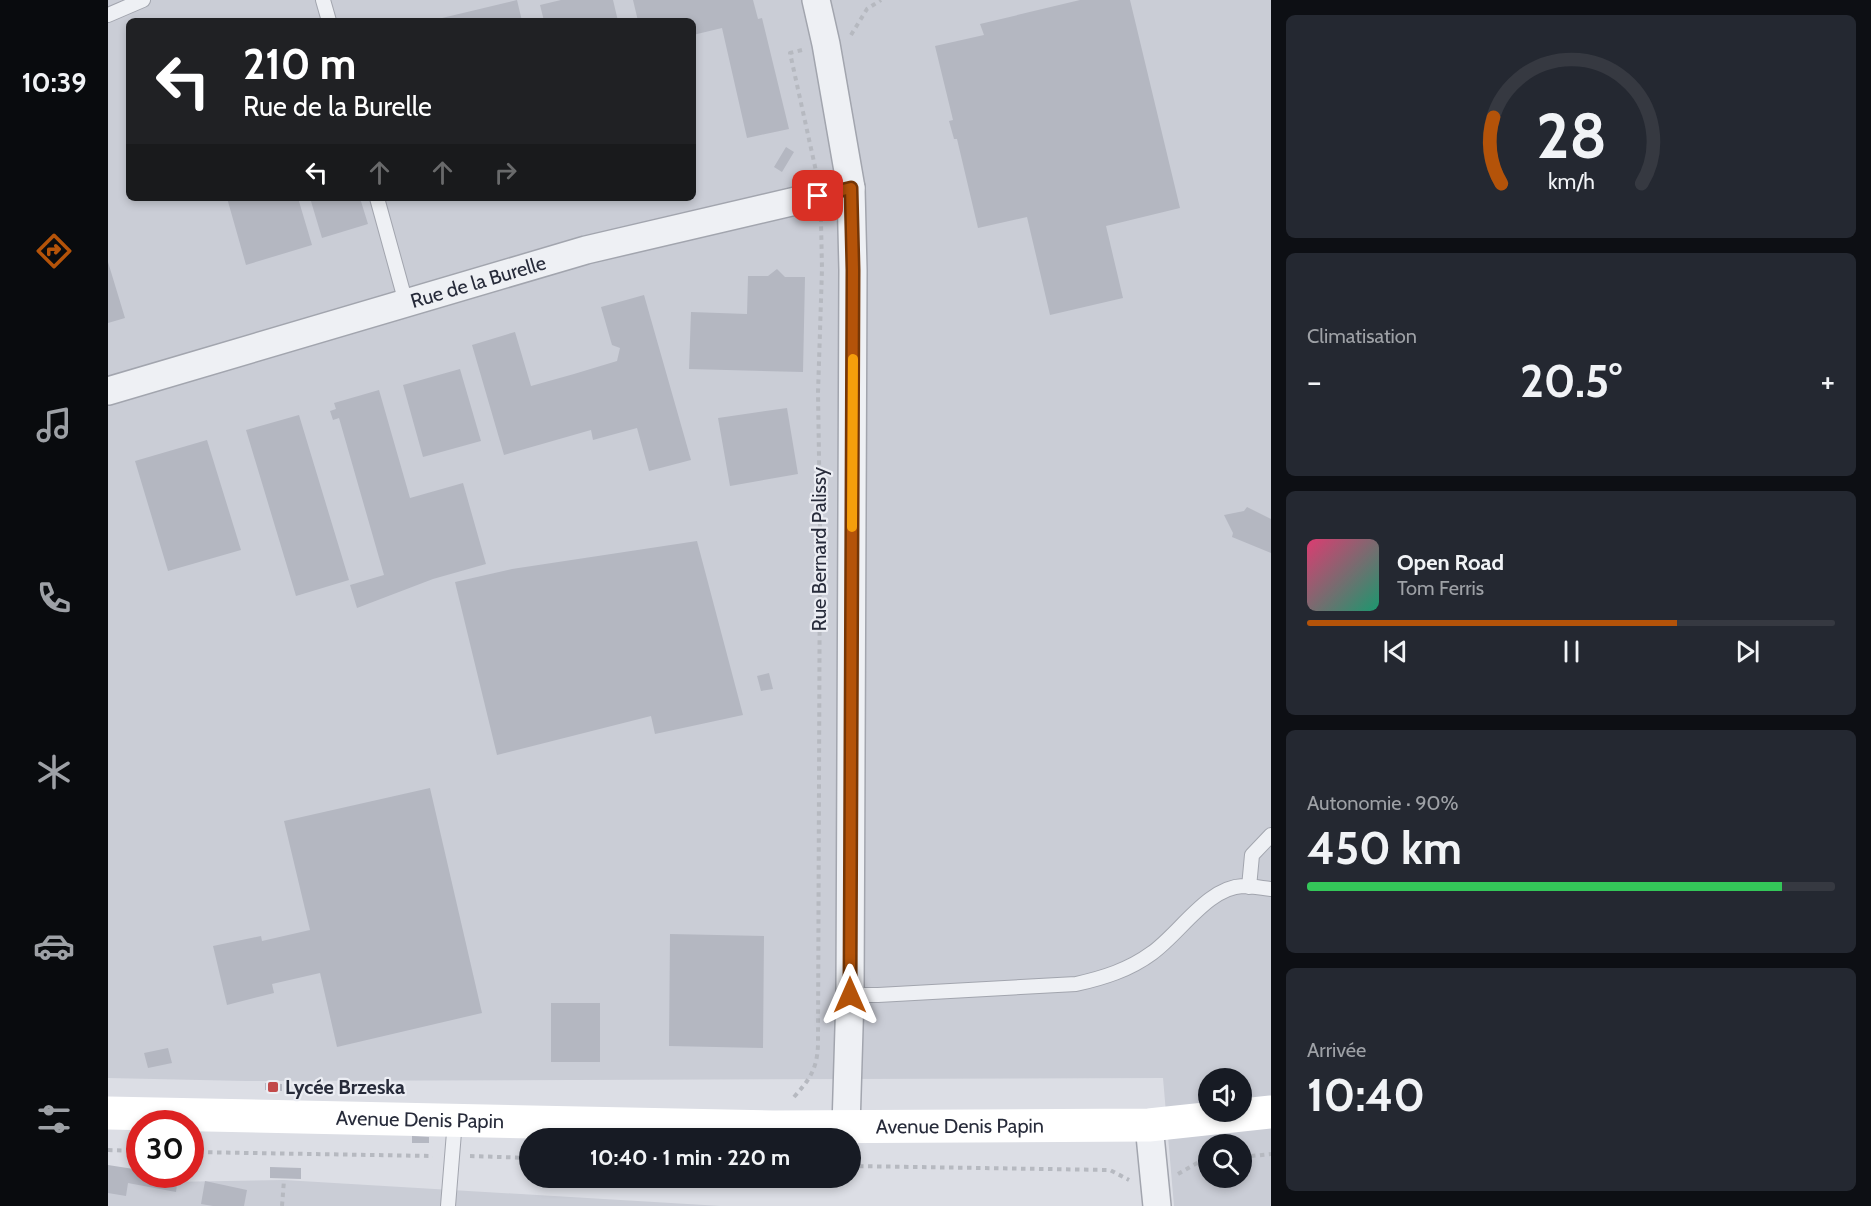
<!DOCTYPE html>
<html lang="fr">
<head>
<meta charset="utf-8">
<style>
	:root { --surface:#171b24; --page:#242831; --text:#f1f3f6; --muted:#9ea1a6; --line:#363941; --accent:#b45309 }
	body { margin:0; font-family:Cabin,sans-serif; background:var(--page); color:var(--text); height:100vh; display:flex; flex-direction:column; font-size:22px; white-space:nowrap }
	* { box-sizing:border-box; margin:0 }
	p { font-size:20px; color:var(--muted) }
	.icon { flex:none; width:33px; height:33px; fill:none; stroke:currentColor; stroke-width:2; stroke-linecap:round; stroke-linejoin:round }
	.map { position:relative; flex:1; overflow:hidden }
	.side { display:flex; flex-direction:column; gap:15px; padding:15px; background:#0d0f14; width:600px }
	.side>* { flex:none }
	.banner { position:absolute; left:18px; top:18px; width:570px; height:183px; border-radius:9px; box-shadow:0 3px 9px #0003; background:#202124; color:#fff; overflow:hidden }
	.buttons { position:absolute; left:1090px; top:1068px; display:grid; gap:12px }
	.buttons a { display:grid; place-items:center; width:54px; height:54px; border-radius:50%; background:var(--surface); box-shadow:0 3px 9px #0003; font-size:30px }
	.speed { position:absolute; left:18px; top:1110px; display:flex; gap:12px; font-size:30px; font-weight:700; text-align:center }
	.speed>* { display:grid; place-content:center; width:78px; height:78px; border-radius:50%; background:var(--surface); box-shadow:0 3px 9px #0003; line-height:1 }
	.speed .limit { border:9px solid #d22; background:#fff; color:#111 }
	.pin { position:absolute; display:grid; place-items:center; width:51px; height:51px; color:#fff; margin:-26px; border-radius:12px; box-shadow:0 3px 9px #0006 }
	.me { position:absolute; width:66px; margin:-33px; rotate:0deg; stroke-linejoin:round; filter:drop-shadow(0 0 4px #0008) }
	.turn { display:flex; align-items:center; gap:21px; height:126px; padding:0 18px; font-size:27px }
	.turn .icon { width:78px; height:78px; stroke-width:2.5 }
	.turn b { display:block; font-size:42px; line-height:51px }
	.lanes { display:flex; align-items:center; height:57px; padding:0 18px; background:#0003; justify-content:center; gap:30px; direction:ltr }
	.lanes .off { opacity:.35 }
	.big { font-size:45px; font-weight:700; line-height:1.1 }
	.side .tile { flex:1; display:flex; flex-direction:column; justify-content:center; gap:9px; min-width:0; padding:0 21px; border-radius:9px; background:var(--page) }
	.side .dial { align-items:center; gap:0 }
	.dial svg { height:156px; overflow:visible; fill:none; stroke:var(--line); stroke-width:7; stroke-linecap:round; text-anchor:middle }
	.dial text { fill:var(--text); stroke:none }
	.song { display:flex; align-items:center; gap:18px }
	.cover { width:72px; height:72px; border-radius:9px; background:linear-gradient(135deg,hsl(340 70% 55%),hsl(160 70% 35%)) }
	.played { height:6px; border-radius:3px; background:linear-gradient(90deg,var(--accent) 70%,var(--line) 70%) }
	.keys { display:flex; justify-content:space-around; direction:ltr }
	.heat { display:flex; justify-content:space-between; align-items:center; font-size:33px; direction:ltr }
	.charge { height:9px; border-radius:4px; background:linear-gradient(90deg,#34c759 90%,var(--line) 0) }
	.trip { position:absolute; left:411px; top:1128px; width:342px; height:60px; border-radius:30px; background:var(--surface); box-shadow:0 3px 9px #0003; font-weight:700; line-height:60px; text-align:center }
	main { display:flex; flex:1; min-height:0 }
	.tab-bar { display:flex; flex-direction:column; width:108px; justify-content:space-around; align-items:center; background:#090b0e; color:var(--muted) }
	.tab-bar .icon { width:42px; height:42px }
	.tab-bar .active { color:var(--accent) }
	.tab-bar b { font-size:27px; color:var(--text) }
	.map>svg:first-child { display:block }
	.built { fill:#cacdd6; fill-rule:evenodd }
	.building { fill:#b4b7c1 }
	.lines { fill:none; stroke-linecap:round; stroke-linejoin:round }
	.lane-casing { stroke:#a2a5ae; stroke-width:16 }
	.street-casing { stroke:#a2a5ae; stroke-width:30 }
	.path { stroke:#b6b9c0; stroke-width:4; stroke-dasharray:4.5 4.5; stroke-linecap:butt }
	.lane { stroke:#eef0f4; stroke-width:14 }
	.street { stroke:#eef0f4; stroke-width:27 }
	.secondary { stroke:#fff; stroke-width:33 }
	.route-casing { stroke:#753606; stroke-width:15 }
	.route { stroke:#b45309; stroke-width:10 }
	.slow { stroke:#f59e0b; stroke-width:10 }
	.poi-dot { fill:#c2494a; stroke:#ebedf3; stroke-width:2 }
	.labels { text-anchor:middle; stroke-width:4.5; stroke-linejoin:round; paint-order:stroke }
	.street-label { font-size:20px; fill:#272b3a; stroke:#ebedf3 }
	.poi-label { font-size:20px; font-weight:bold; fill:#272b3a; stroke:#ebedf3; text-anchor:start }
</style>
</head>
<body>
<main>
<nav class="tab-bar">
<b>10:39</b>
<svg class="icon active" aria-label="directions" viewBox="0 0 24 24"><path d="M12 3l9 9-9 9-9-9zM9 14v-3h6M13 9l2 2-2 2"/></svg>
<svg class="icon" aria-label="music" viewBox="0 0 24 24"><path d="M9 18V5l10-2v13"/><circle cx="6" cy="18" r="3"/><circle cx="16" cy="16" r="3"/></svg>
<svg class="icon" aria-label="phone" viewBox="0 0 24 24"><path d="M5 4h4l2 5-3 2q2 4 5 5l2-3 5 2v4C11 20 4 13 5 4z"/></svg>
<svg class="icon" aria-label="climate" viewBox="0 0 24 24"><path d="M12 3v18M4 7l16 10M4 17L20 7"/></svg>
<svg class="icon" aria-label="car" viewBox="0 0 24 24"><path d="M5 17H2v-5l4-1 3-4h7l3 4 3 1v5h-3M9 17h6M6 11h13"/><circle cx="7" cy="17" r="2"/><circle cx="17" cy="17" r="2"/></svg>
<svg class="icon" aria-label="filters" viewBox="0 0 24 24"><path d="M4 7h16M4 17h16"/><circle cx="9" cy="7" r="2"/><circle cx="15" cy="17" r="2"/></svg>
</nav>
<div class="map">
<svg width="1163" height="1206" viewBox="0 0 1163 1206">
	<rect width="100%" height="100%" fill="#dcdee5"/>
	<path class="built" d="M 0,0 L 1163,0 L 1163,1206 L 1066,1206 L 1055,1078 L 138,1081 L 0,1078 ZM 21,21 L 585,21 L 585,198 L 21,198 ZM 1101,1078 L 1134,1078 L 1134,1112 L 1101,1112 ZM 1101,1144 L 1134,1144 L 1134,1178 L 1101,1178 Z
		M 176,1180 L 613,1206 L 0,1206 L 0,1183 Z"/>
	<path class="building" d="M 409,0 L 414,21 L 335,21 L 334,18 Z
		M 453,0 L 505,0 L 510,21 L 436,21 L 432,5 Z
		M 525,0 L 645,0 L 650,19 L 654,18 L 681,129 L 639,138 L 614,28 L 585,35 L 585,21 L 530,21 Z
		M 972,0 L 1022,0 L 1072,208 L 998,226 L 1015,298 L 942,315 L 919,217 L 870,228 L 849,139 L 846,139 L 841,121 L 845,120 L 827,46 L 876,35 L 872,24 Z
		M 678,147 L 686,152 L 674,172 L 666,167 Z
		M 119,198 L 190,198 L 204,245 L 138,265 Z
		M 202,198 L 252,198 L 260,224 L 214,238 Z
		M 0,262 L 17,318 L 0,323 Z
		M 669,269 L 677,277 L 697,277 L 695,372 L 581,369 L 583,312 L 639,314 L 640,276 L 660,276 Z
		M 536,295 L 583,460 L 541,471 L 529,428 L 485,440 L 483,430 L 396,455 L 364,345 L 407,332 L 423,386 L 466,374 L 509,361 L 512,348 L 504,345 L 493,307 Z
		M 352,369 L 373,441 L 315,457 L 295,385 Z
		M 271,390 L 302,498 L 355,483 L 378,564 L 325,579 L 249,608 L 242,585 L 276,575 L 231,418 L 225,420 L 222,411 L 228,409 L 226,403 Z
		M 679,408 L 690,474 L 622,486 L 610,418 Z
		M 191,415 L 241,580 L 188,596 L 138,430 Z
		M 99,440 L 133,550 L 60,571 L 27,461 Z
		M 1139,507 L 1163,519 L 1163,553 L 1124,537 L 1125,533 L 1116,515 L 1136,511 Z
		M 589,541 L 635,715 L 547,734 L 543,716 L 389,755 L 347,582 L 404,569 Z
		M 661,673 L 665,689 L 653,691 L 649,676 Z
		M 322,788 L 374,1013 L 229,1047 L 212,973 L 164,984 L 166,993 L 119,1005 L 105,946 L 153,936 L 154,941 L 202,930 L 176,821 Z
		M 562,934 L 656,936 L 655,1048 L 561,1046 Z
		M 443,1003 L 492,1003 L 492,1062 L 443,1062 Z
		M 60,1048 L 64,1063 L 40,1068 L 36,1053 Z
		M 157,1083 L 174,1084 L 174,1091 L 157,1090 Z
		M 304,1136 L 321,1137 L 321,1143 L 304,1143 Z
		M 0,1165 L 32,1170 L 32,1174 L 56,1174 L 70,1177 L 68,1192 L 20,1183 L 18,1196 L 0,1193 Z
		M 162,1167 L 193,1168 L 193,1179 L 162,1178 Z
		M 97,1181 L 139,1190 L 136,1206 L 105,1206 L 93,1204 Z"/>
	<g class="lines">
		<g class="lane-casing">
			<path id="lane" d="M 215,0 L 221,21
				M 0,15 L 35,0
				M 269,198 L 298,303
				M 1141,887 L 1144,855 L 1163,835
				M 742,995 L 770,995 L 968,984 C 995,978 1021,970 1044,953 C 1072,933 1100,887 1135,886 C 1144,886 1154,888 1163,889
				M 340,1206 L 347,1120"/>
		</g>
		<g class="street-casing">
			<g id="street">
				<path d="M 708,0 L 718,44 L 743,188 L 745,270 L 742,995 L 738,1127"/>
				<path id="s1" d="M 0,391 L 478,250 L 743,188"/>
				<path d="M 1041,1125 L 1049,1206"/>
			</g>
		</g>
		<path class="path" d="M 743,35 L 759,9 L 773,0
			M 694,50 L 682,53 L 708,171
			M 686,1097 C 701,1080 709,1070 710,1045 L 712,520 L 710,393 L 714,269 L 713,221
			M 0,1150 L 32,1151
			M 82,1152 L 325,1156
			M 362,1156 L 422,1158
			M 1134,1157 L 1163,1154
			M 742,1166 L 1002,1170 L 1021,1180
			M 1070,1174 L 1091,1162 L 1101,1161
			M 174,1206 L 176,1180"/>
		<use href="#lane" class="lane"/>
		<use href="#street" class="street"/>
		<path class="secondary" id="s2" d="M 0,1113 L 665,1127 L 1041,1125 L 1163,1112"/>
	</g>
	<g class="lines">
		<g class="route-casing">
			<path id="route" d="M 710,196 L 743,188 L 745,270 L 742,995"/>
		</g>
		<use href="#route" class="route"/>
		<path class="slow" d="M 744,527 L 745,359"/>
	</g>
	<rect class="poi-dot" x="159" y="1081" width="12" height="12" rx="3"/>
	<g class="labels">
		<g class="street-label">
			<text dy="7" stroke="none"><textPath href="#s1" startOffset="386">Rue de la Burelle</textPath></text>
			<text transform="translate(711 549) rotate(-90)" y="7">Rue Bernard Palissy</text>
			<text dy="7" stroke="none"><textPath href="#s2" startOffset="312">Avenue Denis Papin</textPath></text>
			<text dy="7" stroke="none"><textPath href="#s2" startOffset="852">Avenue Denis Papin</textPath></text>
		</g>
		<g class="poi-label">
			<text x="177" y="1094">Lycée Brzeska</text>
		</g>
	</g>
</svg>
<div class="buttons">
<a><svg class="icon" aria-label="sound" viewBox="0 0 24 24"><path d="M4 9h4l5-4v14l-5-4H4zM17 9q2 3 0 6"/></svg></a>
<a><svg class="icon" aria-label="search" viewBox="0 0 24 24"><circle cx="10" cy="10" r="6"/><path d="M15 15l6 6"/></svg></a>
</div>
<div class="speed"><div class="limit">30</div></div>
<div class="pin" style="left:710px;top:196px;background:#d93025"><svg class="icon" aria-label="arrive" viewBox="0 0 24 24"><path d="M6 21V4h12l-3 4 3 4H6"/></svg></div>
<svg class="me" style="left:742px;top:995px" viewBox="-20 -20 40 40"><path d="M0-17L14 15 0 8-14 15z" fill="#b45309" stroke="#fff" stroke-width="4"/></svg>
<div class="trip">10:40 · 1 min · 220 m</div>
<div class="banner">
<div class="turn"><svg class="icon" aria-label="left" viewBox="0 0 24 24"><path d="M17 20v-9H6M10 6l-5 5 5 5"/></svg><div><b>210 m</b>Rue de la Burelle</div></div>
<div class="lanes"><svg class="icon" aria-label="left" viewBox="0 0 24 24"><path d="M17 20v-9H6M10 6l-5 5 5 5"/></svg><svg class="icon off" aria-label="ahead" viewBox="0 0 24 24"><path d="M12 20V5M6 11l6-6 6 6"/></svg><svg class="icon off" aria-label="ahead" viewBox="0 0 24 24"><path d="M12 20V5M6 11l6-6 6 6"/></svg><svg class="icon off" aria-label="right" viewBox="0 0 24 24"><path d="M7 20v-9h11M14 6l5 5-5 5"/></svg></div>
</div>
</div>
<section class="side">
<div class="tile dial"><svg viewBox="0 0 100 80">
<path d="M14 69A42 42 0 1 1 86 69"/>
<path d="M14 69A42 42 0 0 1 10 35" stroke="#b45309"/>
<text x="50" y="56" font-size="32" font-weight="700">28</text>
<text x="50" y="72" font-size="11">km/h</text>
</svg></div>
<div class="tile"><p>Climatisation</p>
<div class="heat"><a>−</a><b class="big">20.5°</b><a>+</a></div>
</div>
<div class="tile">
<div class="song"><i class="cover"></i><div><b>Open Road</b><p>Tom Ferris</p></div></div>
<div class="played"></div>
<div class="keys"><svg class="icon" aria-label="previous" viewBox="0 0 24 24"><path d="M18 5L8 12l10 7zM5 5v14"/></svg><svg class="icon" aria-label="pause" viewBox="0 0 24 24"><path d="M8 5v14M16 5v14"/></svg><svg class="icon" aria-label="next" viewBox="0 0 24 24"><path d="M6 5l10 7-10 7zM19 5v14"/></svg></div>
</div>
<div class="tile"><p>Autonomie · 90%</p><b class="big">450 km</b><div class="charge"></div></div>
<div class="tile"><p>Arrivée</p><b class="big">10:40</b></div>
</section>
</main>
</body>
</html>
